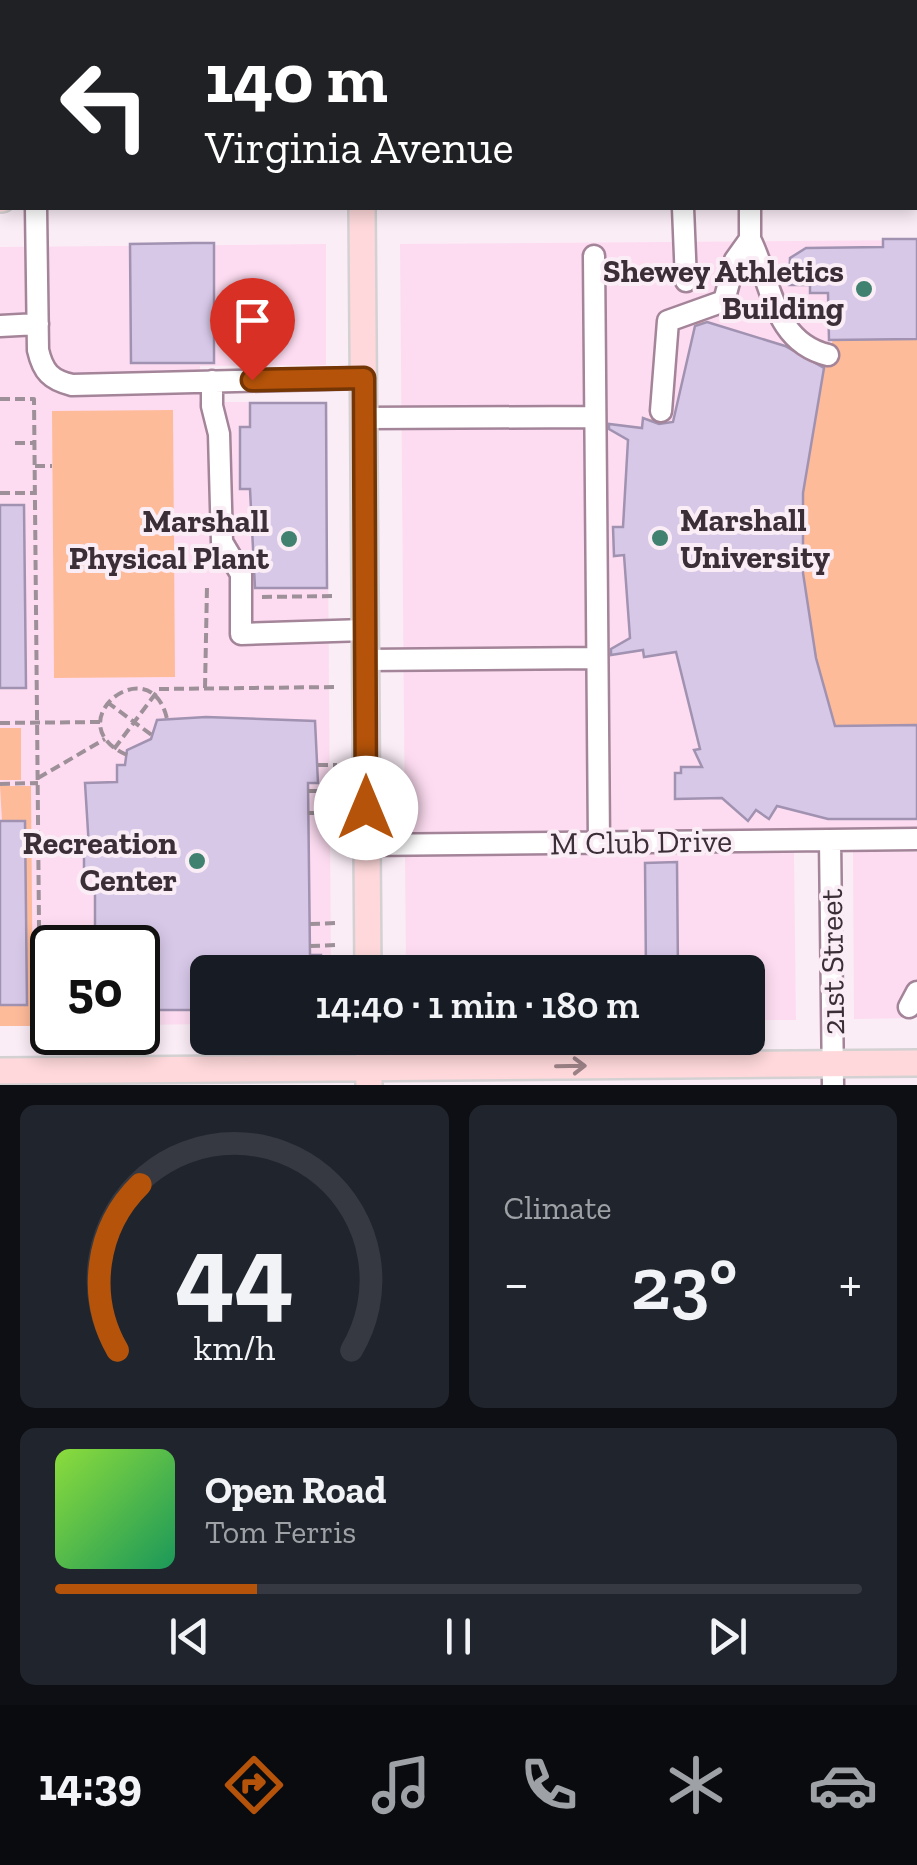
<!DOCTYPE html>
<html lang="en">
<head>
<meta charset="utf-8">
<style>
	:root { --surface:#171b24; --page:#20242c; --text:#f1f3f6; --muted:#9ea1a6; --line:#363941; --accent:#b45309 }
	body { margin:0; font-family:"Zilla Slab",serif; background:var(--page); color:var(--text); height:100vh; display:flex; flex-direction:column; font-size:38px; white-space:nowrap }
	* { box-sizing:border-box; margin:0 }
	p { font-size:32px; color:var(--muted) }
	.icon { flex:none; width:55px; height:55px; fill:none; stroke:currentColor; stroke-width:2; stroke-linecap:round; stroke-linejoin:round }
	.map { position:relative; height:1085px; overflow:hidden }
	.drawer { display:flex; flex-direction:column; gap:20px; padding:20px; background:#0d0f14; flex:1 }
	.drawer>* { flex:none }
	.hud { position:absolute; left:0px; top:0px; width:918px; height:210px; box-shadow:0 5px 15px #0003; background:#202124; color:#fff; overflow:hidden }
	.speed { position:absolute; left:30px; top:925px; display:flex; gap:20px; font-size:50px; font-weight:700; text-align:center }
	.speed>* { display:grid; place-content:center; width:130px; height:130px; border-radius:50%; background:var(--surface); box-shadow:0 5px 15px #0003; line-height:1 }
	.speed .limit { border:5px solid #111; border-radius:15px; background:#fff; color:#111 }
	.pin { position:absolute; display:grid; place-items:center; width:85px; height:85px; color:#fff; margin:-102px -42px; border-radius:50% 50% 50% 0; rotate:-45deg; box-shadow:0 0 10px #0007 }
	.pin .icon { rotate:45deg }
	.me { position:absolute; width:110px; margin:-55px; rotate:0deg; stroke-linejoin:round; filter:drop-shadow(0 0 8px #0008) }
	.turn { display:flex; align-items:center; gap:35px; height:210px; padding:0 40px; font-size:45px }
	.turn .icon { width:130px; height:130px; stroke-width:2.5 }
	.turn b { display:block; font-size:70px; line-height:85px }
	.big { font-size:75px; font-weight:600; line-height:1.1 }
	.drawer .widget { flex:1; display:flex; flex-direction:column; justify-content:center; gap:15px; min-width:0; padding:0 35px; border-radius:15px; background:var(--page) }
	.drawer .dial { align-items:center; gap:0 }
	.dial svg { height:260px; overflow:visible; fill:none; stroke:var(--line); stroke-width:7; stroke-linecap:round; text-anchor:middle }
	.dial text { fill:var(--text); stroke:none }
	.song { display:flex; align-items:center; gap:30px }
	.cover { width:120px; height:120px; border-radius:15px; background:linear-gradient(135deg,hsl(90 70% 55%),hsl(150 70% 35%)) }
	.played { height:10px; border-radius:5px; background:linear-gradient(90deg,var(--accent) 25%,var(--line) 25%) }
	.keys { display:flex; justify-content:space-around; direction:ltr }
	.heat { display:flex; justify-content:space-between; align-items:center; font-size:55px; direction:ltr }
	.drawer .tiles { flex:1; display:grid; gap:20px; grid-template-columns:1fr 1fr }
	.widget:last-child { grid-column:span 2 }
	.trip { position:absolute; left:190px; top:955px; width:575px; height:100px; border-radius:15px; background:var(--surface); box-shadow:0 5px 15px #0003; font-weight:600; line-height:100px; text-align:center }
	.tab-bar { display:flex; height:160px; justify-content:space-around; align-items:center; background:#090b0e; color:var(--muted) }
	.tab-bar .icon { width:70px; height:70px }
	.tab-bar .active { color:var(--accent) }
	.tab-bar b { font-size:45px; color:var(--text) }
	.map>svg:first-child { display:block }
	.built { fill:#fddcf1 }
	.green { fill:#febb9a }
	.building { fill:#d7c8e8; stroke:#a092b0; stroke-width:2.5 }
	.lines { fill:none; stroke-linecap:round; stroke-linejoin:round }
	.minor-casing { stroke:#a38498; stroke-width:25 }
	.major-casing { stroke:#d4d1d3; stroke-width:30 }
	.path { stroke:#9e9099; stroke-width:4; stroke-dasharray:10 5; stroke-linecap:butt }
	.minor { stroke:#fff; stroke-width:20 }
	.major { stroke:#fed8da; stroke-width:25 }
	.oneway { stroke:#9c8388 }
	.route-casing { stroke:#753606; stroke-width:25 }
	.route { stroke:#b45309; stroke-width:18 }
	.poi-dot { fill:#41816f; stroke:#fbedf6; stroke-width:4 }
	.labels { text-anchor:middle; stroke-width:8; stroke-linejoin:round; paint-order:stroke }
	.poi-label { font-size:32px; font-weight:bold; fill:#3b2e36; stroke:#fbedf6; text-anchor:end }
	.street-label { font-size:32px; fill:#3b2e36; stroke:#fbedf6 }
</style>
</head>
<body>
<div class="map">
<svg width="917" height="1085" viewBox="0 0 917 1085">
	<rect width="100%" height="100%" fill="#fbedf6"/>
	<path class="built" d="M 917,240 L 917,833 L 405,837 L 400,244 Z
		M 326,244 L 326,365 L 200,366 L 199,402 L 327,402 L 331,972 L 208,972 L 207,1024 L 138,1025 L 138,948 L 52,948 L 52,1026 L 0,1026 L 0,247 Z
		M 853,852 L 917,852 L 917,1018 L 854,1019 Z
		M 794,853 L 796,1020 L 748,1020 L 748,972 L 406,972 L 405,855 Z"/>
	<path class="green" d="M 697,319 L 826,359 L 833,340 L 917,339 L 917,819 L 828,819 L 777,806 L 769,819 L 756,811 L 748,821 C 722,803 707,778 694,750 L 700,748 L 676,652 L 644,657 L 643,650 L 620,652 L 640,633 L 630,634 L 624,556 L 614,556 L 613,527 L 623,526 L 628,443 L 639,439 L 621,436 L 616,430 L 622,425 L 641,428 L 643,418 L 673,422 Z
		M 173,410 L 175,677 L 54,678 L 52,411 Z
		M 0,728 L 21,728 L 21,780 L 0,780 Z
		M 0,786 L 31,786 L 33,1026 L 0,1026 L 0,1005 L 27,1004 L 25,822 L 2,821 Z"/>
	<path class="building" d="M 883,239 L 917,239 L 917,339 L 829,340 L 828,293 L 810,293 L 810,285 L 789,285 L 790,258 L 806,248 L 883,247 Z
		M 193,243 L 214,243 L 214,363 L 131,363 L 130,244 Z
		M 707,322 L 785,346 L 824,368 L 803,493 L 803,573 L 816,658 L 835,726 L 917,725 L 917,819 L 828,819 L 777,806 L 769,819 L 756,810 L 748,821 L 722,798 L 675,799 L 675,773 L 681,773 L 681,767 L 702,767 L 694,750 L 700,749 L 676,652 L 644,657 L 643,650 L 611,655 L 611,649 L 630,638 L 624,555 L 614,556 L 613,527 L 623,527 L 628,440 L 609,429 L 609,424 L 642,428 L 643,418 L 659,424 L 673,422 L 695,326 Z
		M 250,403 L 326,403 L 327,588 L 255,588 L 250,489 L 240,489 L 240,427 L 250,427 Z
		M 0,505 L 24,505 L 26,688 L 0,688 Z
		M 206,717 L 315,721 L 318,783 L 308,783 L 310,955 L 321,955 L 321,972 L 208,972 L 208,1010 L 148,1010 L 147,995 L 138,996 L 138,948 L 95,948 L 95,873 L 84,874 L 84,848 L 89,848 L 85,783 L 117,782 L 117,765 L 125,765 L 127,750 L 151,739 L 157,720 Z
		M 0,821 L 25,821 L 27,1005 L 0,1005 Z
		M 677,862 L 678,972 L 646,972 L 645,863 Z"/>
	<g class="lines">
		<g class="minor-casing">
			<path id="minor" d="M 127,0 L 127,2
				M 360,0 L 360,2
				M 827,0 L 827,2
				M 0,13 L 2,13
				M 36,208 L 38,350 C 43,372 51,380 72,385 L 364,378
				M 683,208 L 686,281
				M 750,239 C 772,283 773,342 828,355
				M 594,256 L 599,843
				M 0,326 L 38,324
				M 212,381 L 212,406 L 219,434 L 222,542 L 241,574 L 241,634 L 365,630
				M 661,411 L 668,321 L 724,301 L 735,260 L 750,239 L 750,208
				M 364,418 L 595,417
				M 366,660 L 597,658
				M 830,840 L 833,1085
				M 366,845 L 917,839
				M 909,1007 L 917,992"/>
		</g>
		<g class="major-casing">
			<path id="major" d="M 915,191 L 917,191
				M 0,199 L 2,199
				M 362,208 L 368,972
				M 368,1038 L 369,1085
				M 0,1071 L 917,1063"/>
		</g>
		<path class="path" d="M 0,399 L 34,399 L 40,1030
			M 15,443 L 34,443
			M 35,466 L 52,466
			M 0,493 L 35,493
			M 262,597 L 334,596
			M 205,688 L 207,587
			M 107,702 L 153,736
			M 0,723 L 100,722
			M 114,749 L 159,689 L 336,687
			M 127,755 C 54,723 151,646 167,719
			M 318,765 L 337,765
			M 38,778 L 105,739
			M 0,784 L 38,783
			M 308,791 L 337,791
			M 308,813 L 337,813
			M 310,924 L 338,923
			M 310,946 L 338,945
			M 321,971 L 338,970"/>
		<use href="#minor" class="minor"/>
		<use href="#major" class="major"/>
	</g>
	<defs><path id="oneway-shaft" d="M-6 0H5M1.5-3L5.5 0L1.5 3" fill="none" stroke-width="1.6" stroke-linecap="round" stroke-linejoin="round" transform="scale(2.5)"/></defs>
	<use class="oneway" href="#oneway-shaft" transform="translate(571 1066) rotate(-1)"/>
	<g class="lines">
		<g class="route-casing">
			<path id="route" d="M 252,380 L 364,378 L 366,808"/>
		</g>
		<use href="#route" class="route"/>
	</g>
	<g class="poi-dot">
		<circle cx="864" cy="289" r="10"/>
		<circle cx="660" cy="538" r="10"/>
		<circle cx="289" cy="539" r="10"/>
		<circle cx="197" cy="861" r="10"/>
	</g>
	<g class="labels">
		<g class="poi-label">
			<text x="844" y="282">Shewey Athletics<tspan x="844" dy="37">Building</tspan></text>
			<text x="680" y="531" text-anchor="start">Marshall<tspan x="680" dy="37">University</tspan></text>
			<text x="269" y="532">Marshall<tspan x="269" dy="37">Physical Plant</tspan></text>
			<text x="177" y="854">Recreation<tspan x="177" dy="37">Center</tspan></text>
		</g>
		<g class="street-label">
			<text transform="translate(641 842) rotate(-1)" y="11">M Club Drive</text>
			<text transform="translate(832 962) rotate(-91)" y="11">21st Street</text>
		</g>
	</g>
</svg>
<div class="speed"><div class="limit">50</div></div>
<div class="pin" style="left:252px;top:380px;background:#d93025"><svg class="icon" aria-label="arrive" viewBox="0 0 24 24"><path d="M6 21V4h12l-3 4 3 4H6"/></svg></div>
<svg class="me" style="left:366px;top:808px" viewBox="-20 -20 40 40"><circle r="19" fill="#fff"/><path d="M0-13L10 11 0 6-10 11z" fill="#b45309"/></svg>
<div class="trip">14:40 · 1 min · 180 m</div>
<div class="hud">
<div class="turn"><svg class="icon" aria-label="left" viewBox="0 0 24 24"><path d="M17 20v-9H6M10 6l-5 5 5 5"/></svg><div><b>140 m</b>Virginia Avenue</div></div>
</div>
</div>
<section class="drawer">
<div class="tiles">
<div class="widget dial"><svg viewBox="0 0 100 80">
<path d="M14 69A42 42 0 1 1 86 69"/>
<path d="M14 69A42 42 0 0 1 21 18" stroke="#b45309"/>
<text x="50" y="56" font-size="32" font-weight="700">44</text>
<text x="50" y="72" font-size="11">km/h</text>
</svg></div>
<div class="widget"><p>Climate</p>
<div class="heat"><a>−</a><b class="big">23°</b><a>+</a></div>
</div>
<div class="widget">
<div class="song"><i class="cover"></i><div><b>Open Road</b><p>Tom Ferris</p></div></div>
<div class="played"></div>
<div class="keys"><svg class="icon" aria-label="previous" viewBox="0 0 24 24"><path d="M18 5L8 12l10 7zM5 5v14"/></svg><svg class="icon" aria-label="pause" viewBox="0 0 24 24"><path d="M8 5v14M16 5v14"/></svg><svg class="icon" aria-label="next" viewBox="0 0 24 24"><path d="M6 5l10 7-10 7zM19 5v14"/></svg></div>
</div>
</div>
</section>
<nav class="tab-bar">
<b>14:39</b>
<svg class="icon active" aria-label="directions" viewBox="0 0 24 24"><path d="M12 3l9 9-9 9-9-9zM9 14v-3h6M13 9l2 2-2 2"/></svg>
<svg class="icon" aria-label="music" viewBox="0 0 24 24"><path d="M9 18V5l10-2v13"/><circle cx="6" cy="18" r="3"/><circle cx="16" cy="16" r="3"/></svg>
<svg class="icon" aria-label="phone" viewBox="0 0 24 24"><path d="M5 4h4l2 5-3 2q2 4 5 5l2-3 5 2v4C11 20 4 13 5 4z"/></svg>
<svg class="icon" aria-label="climate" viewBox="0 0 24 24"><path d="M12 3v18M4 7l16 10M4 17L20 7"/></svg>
<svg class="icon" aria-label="car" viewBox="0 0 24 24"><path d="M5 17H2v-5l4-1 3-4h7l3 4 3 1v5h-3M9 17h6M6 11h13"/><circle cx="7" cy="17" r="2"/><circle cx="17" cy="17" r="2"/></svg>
</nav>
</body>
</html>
